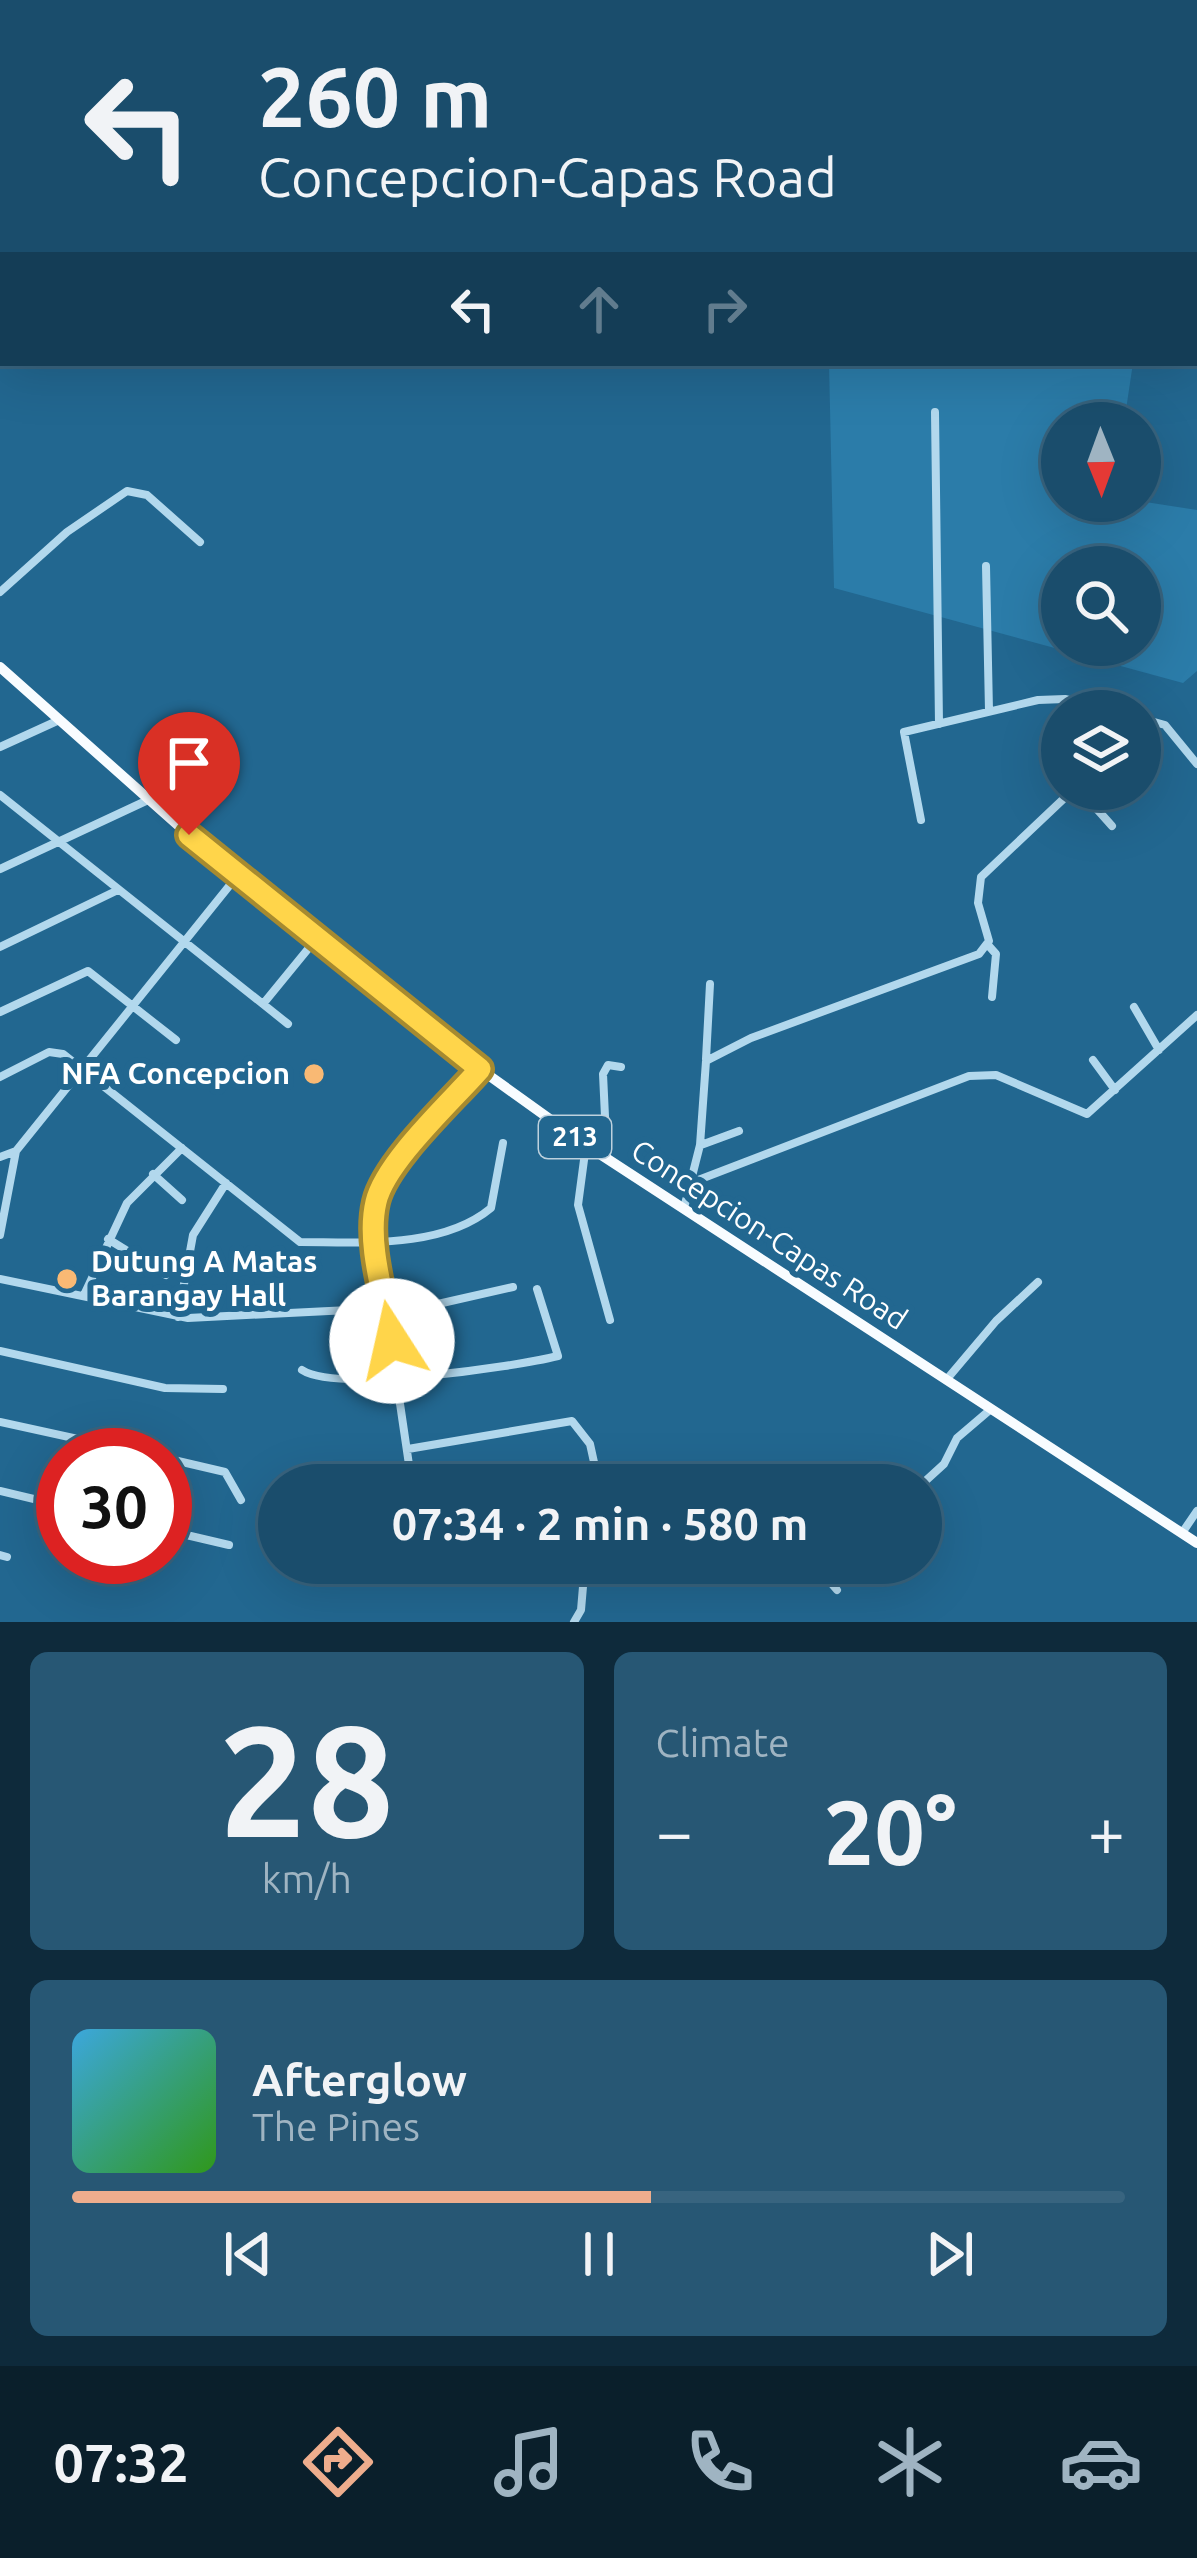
<!DOCTYPE html>
<html lang="en">
<head>
<meta charset="utf-8">
<style>
	:root { --surface:#1a4d6c; --page:#275774; --text:#f1f3f6; --muted:#9fb4c2; --line:#38647f; --accent:#eead8d }
	body { margin:0; font-family:Ubuntu,sans-serif; background:var(--page); color:var(--text); height:100vh; display:flex; flex-direction:column; font-size:45px; white-space:nowrap }
	* { box-sizing:border-box; margin:0 }
	p { font-size:39px; color:var(--muted) }
	.icon { flex:none; width:66px; height:66px; fill:none; stroke:currentColor; stroke-width:2; stroke-linecap:round; stroke-linejoin:round }
	.map { position:relative; height:1622px; overflow:hidden }
	.sheet { display:flex; flex-direction:column; gap:30px; padding:30px; background:#0e2a3b; flex:1 }
	.sheet>* { flex:none }
	.hud { position:absolute; left:0px; top:0px; width:1197px; height:366px; box-shadow:0 12px 48px #0002,0 0 0 3px var(--line); background:#1a4d6c; color:var(--text); overflow:hidden }
	.needle { width:78px; rotate:179deg }
	.tools { position:absolute; left:1041px; top:402px; display:grid; gap:24px }
	.tools a { display:grid; place-items:center; width:120px; height:120px; border-radius:50%; background:var(--surface); box-shadow:0 12px 48px #0002,0 0 0 3px var(--line); font-size:60px }
	.speed { position:absolute; left:36px; top:1428px; display:flex; gap:24px; font-size:60px; font-weight:700; text-align:center }
	.speed>* { display:grid; place-content:center; width:156px; height:156px; border-radius:50%; background:var(--surface); box-shadow:0 12px 48px #0002,0 0 0 3px var(--line); line-height:1 }
	.speed .limit { border:18px solid #d22; background:#fff; color:#111 }
	.pin { position:absolute; display:grid; place-items:center; width:102px; height:102px; color:#fff; margin:-123px -51px; border-radius:50% 50% 50% 0; rotate:-45deg; box-shadow:0 0 12px #0007 }
	.pin .icon { rotate:45deg }
	.me { position:absolute; width:132px; margin:-66px; rotate:350deg; stroke-linejoin:round; filter:drop-shadow(0 0 9px #0008) }
	.turn { display:flex; align-items:center; gap:42px; height:252px; padding:0 60px; font-size:54px }
	.turn .icon { width:156px; height:156px; stroke-width:2.5 }
	.turn b { display:block; font-size:84px; line-height:102px }
	.lanes { display:flex; align-items:center; height:114px; padding:0 60px; background:#0003; justify-content:center; gap:60px; direction:ltr }
	.lanes .off { opacity:.35 }
	.big { font-size:90px; font-weight:700; line-height:1.1 }
	.sheet .card { flex:1; display:flex; flex-direction:column; justify-content:center; gap:18px; min-width:0; padding:0 42px; border-radius:18px; background:var(--page) }
	.sheet .dial { align-items:center; gap:0 }
	.dial b { font-size:156px; line-height:1 }
	.song { display:flex; align-items:center; gap:36px }
	.cover { width:144px; height:144px; border-radius:18px; background:linear-gradient(135deg,hsl(200 70% 55%),hsl(110 70% 35%)) }
	.played { height:12px; border-radius:6px; background:linear-gradient(90deg,var(--accent) 55%,var(--line) 55%) }
	.keys { display:flex; justify-content:space-around; direction:ltr }
	.heat { display:flex; justify-content:space-between; align-items:center; font-size:66px; direction:ltr }
	.sheet .tiles { flex:1; display:grid; gap:30px; grid-template-columns:1fr 1fr }
	.card:last-child { grid-column:span 2 }
	.trip { position:absolute; left:258px; top:1464px; width:684px; height:120px; border-radius:60px; background:var(--surface); box-shadow:0 12px 48px #0002,0 0 0 3px var(--line); font-weight:700; line-height:120px; text-align:center }
	.dock { display:flex; height:192px; justify-content:space-around; align-items:center; background:#0a1f2b; color:var(--muted) }
	.dock .icon { width:84px; height:84px }
	.dock .current { color:var(--accent) }
	.dock b { font-size:54px; color:var(--text) }
	.map>svg:first-child { display:block }
	.green { fill:#2b7ca9; fill-rule:evenodd }
	.lines { fill:none; stroke-linecap:round; stroke-linejoin:round }
	.stream { stroke:#a6d5ee; stroke-width:3 }
	.river { stroke:#174e70; stroke-width:14 }
	.street { stroke:#b2d8ed; stroke-width:8 }
	.primary { stroke:#f8fcff; stroke-width:10 }
	.route-casing { stroke:#a68a30; stroke-width:30 }
	.route { stroke:#ffd54a; stroke-width:21 }
	.poi-dot { fill:#f9b974; stroke:#226790; stroke-width:4.5 }
	.labels { text-anchor:middle; stroke-width:12; stroke-linejoin:round; paint-order:stroke }
	.shield { fill:#226790; stroke:#bdd1de; stroke-width:3 }
	.shield-label { font-size:27px; font-weight:bold; fill:#fff }
	.poi-label { font-size:30px; font-weight:bold; fill:#fff; stroke:#226790; text-anchor:end }
	.street-label { font-size:30px; fill:#fff; stroke:#226790 }
</style>
</head>
<body>
<div class="map">
<svg width="1197" height="1622" viewBox="0 0 1197 1622">
	<rect width="100%" height="100%" fill="#226790"/>
	<path class="green" d="M 821,0 L 1197,0 L 1197,357 L 1194,3 Z
		M 829,363 L 1133,363 L 1124,423 L 1062,423 L 1062,501 L 1139,501 L 1197,510 L 1197,671 L 1183,683 L 834,588 ZM 1062,567 L 1140,567 L 1140,645 L 1062,645 Z"/>
	<g class="lines">
		<path class="stream" d="M 1194,351 L 1197,352"/>
		<path class="river" d="M 1194,312 L 1197,312
			M 0,323 L 3,323"/>
		<path class="street" d="M 19,0 L 20,3
			M 410,0 L 411,3
			M 472,3 L 478,0
			M 759,3 L 760,0
			M 0,205 L 3,204
			M 0,286 L 3,285
			M 935,412 L 939,724
			M 986,566 L 989,711
			M 0,592 L 67,532 L 127,491 L 147,495 L 200,542
			M 1140,718 L 1165,725 L 1197,764
			M 0,747 L 57,721
			M 1079,789 L 1112,826
			M 0,795 L 288,1024
			M 921,820 L 904,732 L 1038,700 L 1065,699 L 1115,711
			M 0,869 L 148,800
			M 988,945 L 996,954 L 992,997
			M 0,947 L 118,890
			M 263,1004 L 317,938
			M 1134,1007 L 1159,1050
			M 0,1012 L 88,971 L 176,1040
			M 706,1059 L 710,984
			M 1093,1060 L 1115,1090
			M 0,1077 L 49,1052 L 63,1054 L 300,1242 C 360,1242 442,1249 491,1208 L 503,1143
			M 586,1145 L 578,1205 L 610,1320
			M 701,1145 L 739,1131
			M 0,1157 L 16,1151 L 238,875
			M 607,1159 L 603,1074 L 608,1065 L 621,1067
			M 153,1174 L 182,1200
			M 693,1182 L 969,1076 L 996,1075 L 1087,1114 L 1197,1015
			M 684,1208 L 700,1145 L 706,1061 L 751,1038 L 979,954 L 989,941 L 978,903 L 981,877 L 1074,789
			M 0,1235 L 16,1151
			M 108,1239 L 166,1275
			M 0,1279 L 188,1318 L 429,1306 L 513,1287
			M 84,1295 L 127,1203 L 182,1148
			M 178,1317 L 193,1235 L 226,1183
			M 0,1351 L 165,1388 L 223,1389
			M 302,1370 C 337,1393 514,1367 558,1356 L 537,1289
			M 947,1379 L 996,1321 L 1038,1282
			M 0,1422 L 151,1455
			M 408,1449 L 572,1421 L 590,1444 L 599,1485
			M 165,1458 L 225,1472 L 241,1500
			M 412,1485 L 376,1241 C 371,1170 436,1119 480,1069
			M 921,1485 L 944,1464 L 957,1438 L 991,1409
			M 0,1491 L 63,1506
			M 165,1530 L 229,1545
			M 1182,1533 L 1197,1511
			M 0,1555 L 7,1557
			M 825,1563 L 825,1576 L 837,1590
			M 574,1622 L 581,1610 L 585,1563"/>
		<path class="primary" d="M 0,667 L 189,835 L 480,1069 L 586,1145 L 1197,1543"/>
	</g>
	<g class="lines">
		<g class="route-casing">
			<path id="route" d="M 189,835 L 480,1069 C 452,1101 385,1162 376,1202 C 366,1244 385,1299 392,1341"/>
		</g>
		<use href="#route" class="route"/>
	</g>
	<g class="poi-dot">
		<circle cx="314" cy="1074" r="12"/>
		<circle cx="67" cy="1279" r="12"/>
	</g>
	<g class="labels">
		<rect class="shield" x="539" y="1116" width="72" height="42" rx="9"/>
		<g class="shield-label">
			<text x="575" y="1146">213</text>
		</g>
		<g class="poi-label">
			<text x="290" y="1084">NFA Concepcion</text>
			<text x="91" y="1272" text-anchor="start">Dutung A Matas<tspan x="91" dy="34">Barangay Hall</tspan></text>
		</g>
		<g class="street-label">
			<text transform="translate(769 1235) rotate(33)" y="10">Concepcion-Capas Road</text>
		</g>
	</g>
</svg>
<div class="tools">
<a><svg class="needle" viewBox="-14 -14 28 28"><path d="M0-13l5 13h-10z" fill="#e53935"/><path d="M0 13l5-13h-10z" fill="#9fb4c2"/></svg></a>
<a><svg class="icon" aria-label="search" viewBox="0 0 24 24"><circle cx="10" cy="10" r="6"/><path d="M15 15l6 6"/></svg></a>
<a><svg class="icon" aria-label="layers" viewBox="0 0 24 24"><path d="M12 4l9 5-9 5-9-5zM3 14l9 5 9-5"/></svg></a>
</div>
<div class="speed"><div class="limit">30</div></div>
<div class="pin" style="left:189px;top:835px;background:#d93025"><svg class="icon" aria-label="arrive" viewBox="0 0 24 24"><path d="M6 21V4h12l-3 4 3 4H6"/></svg></div>
<svg class="me" style="left:392px;top:1341px" viewBox="-20 -20 40 40"><circle r="19" fill="#fff"/><path d="M0-13L10 11 0 6-10 11z" fill="#ffd54a"/></svg>
<div class="trip">07:34 · 2 min · 580 m</div>
<div class="hud">
<div class="turn"><svg class="icon" aria-label="left" viewBox="0 0 24 24"><path d="M17 20v-9H6M10 6l-5 5 5 5"/></svg><div><b>260 m</b>Concepcion-Capas Road</div></div>
<div class="lanes"><svg class="icon" aria-label="left" viewBox="0 0 24 24"><path d="M17 20v-9H6M10 6l-5 5 5 5"/></svg><svg class="icon off" aria-label="ahead" viewBox="0 0 24 24"><path d="M12 20V5M6 11l6-6 6 6"/></svg><svg class="icon off" aria-label="right" viewBox="0 0 24 24"><path d="M7 20v-9h11M14 6l5 5-5 5"/></svg></div>
</div>
</div>
<section class="sheet">
<div class="tiles">
<div class="card dial"><b>28</b><p>km/h</p></div>
<div class="card"><p>Climate</p>
<div class="heat"><a>−</a><b class="big">20°</b><a>+</a></div>
</div>
<div class="card">
<div class="song"><i class="cover"></i><div><b>Afterglow</b><p>The Pines</p></div></div>
<div class="played"></div>
<div class="keys"><svg class="icon" aria-label="previous" viewBox="0 0 24 24"><path d="M18 5L8 12l10 7zM5 5v14"/></svg><svg class="icon" aria-label="pause" viewBox="0 0 24 24"><path d="M8 5v14M16 5v14"/></svg><svg class="icon" aria-label="next" viewBox="0 0 24 24"><path d="M6 5l10 7-10 7zM19 5v14"/></svg></div>
</div>
</div>
</section>
<nav class="dock">
<b>07:32</b>
<svg class="icon current" aria-label="directions" viewBox="0 0 24 24"><path d="M12 3l9 9-9 9-9-9zM9 14v-3h6M13 9l2 2-2 2"/></svg>
<svg class="icon" aria-label="music" viewBox="0 0 24 24"><path d="M9 18V5l10-2v13"/><circle cx="6" cy="18" r="3"/><circle cx="16" cy="16" r="3"/></svg>
<svg class="icon" aria-label="phone" viewBox="0 0 24 24"><path d="M5 4h4l2 5-3 2q2 4 5 5l2-3 5 2v4C11 20 4 13 5 4z"/></svg>
<svg class="icon" aria-label="climate" viewBox="0 0 24 24"><path d="M12 3v18M4 7l16 10M4 17L20 7"/></svg>
<svg class="icon" aria-label="car" viewBox="0 0 24 24"><path d="M5 17H2v-5l4-1 3-4h7l3 4 3 1v5h-3M9 17h6M6 11h13"/><circle cx="7" cy="17" r="2"/><circle cx="17" cy="17" r="2"/></svg>
</nav>
</body>
</html>
